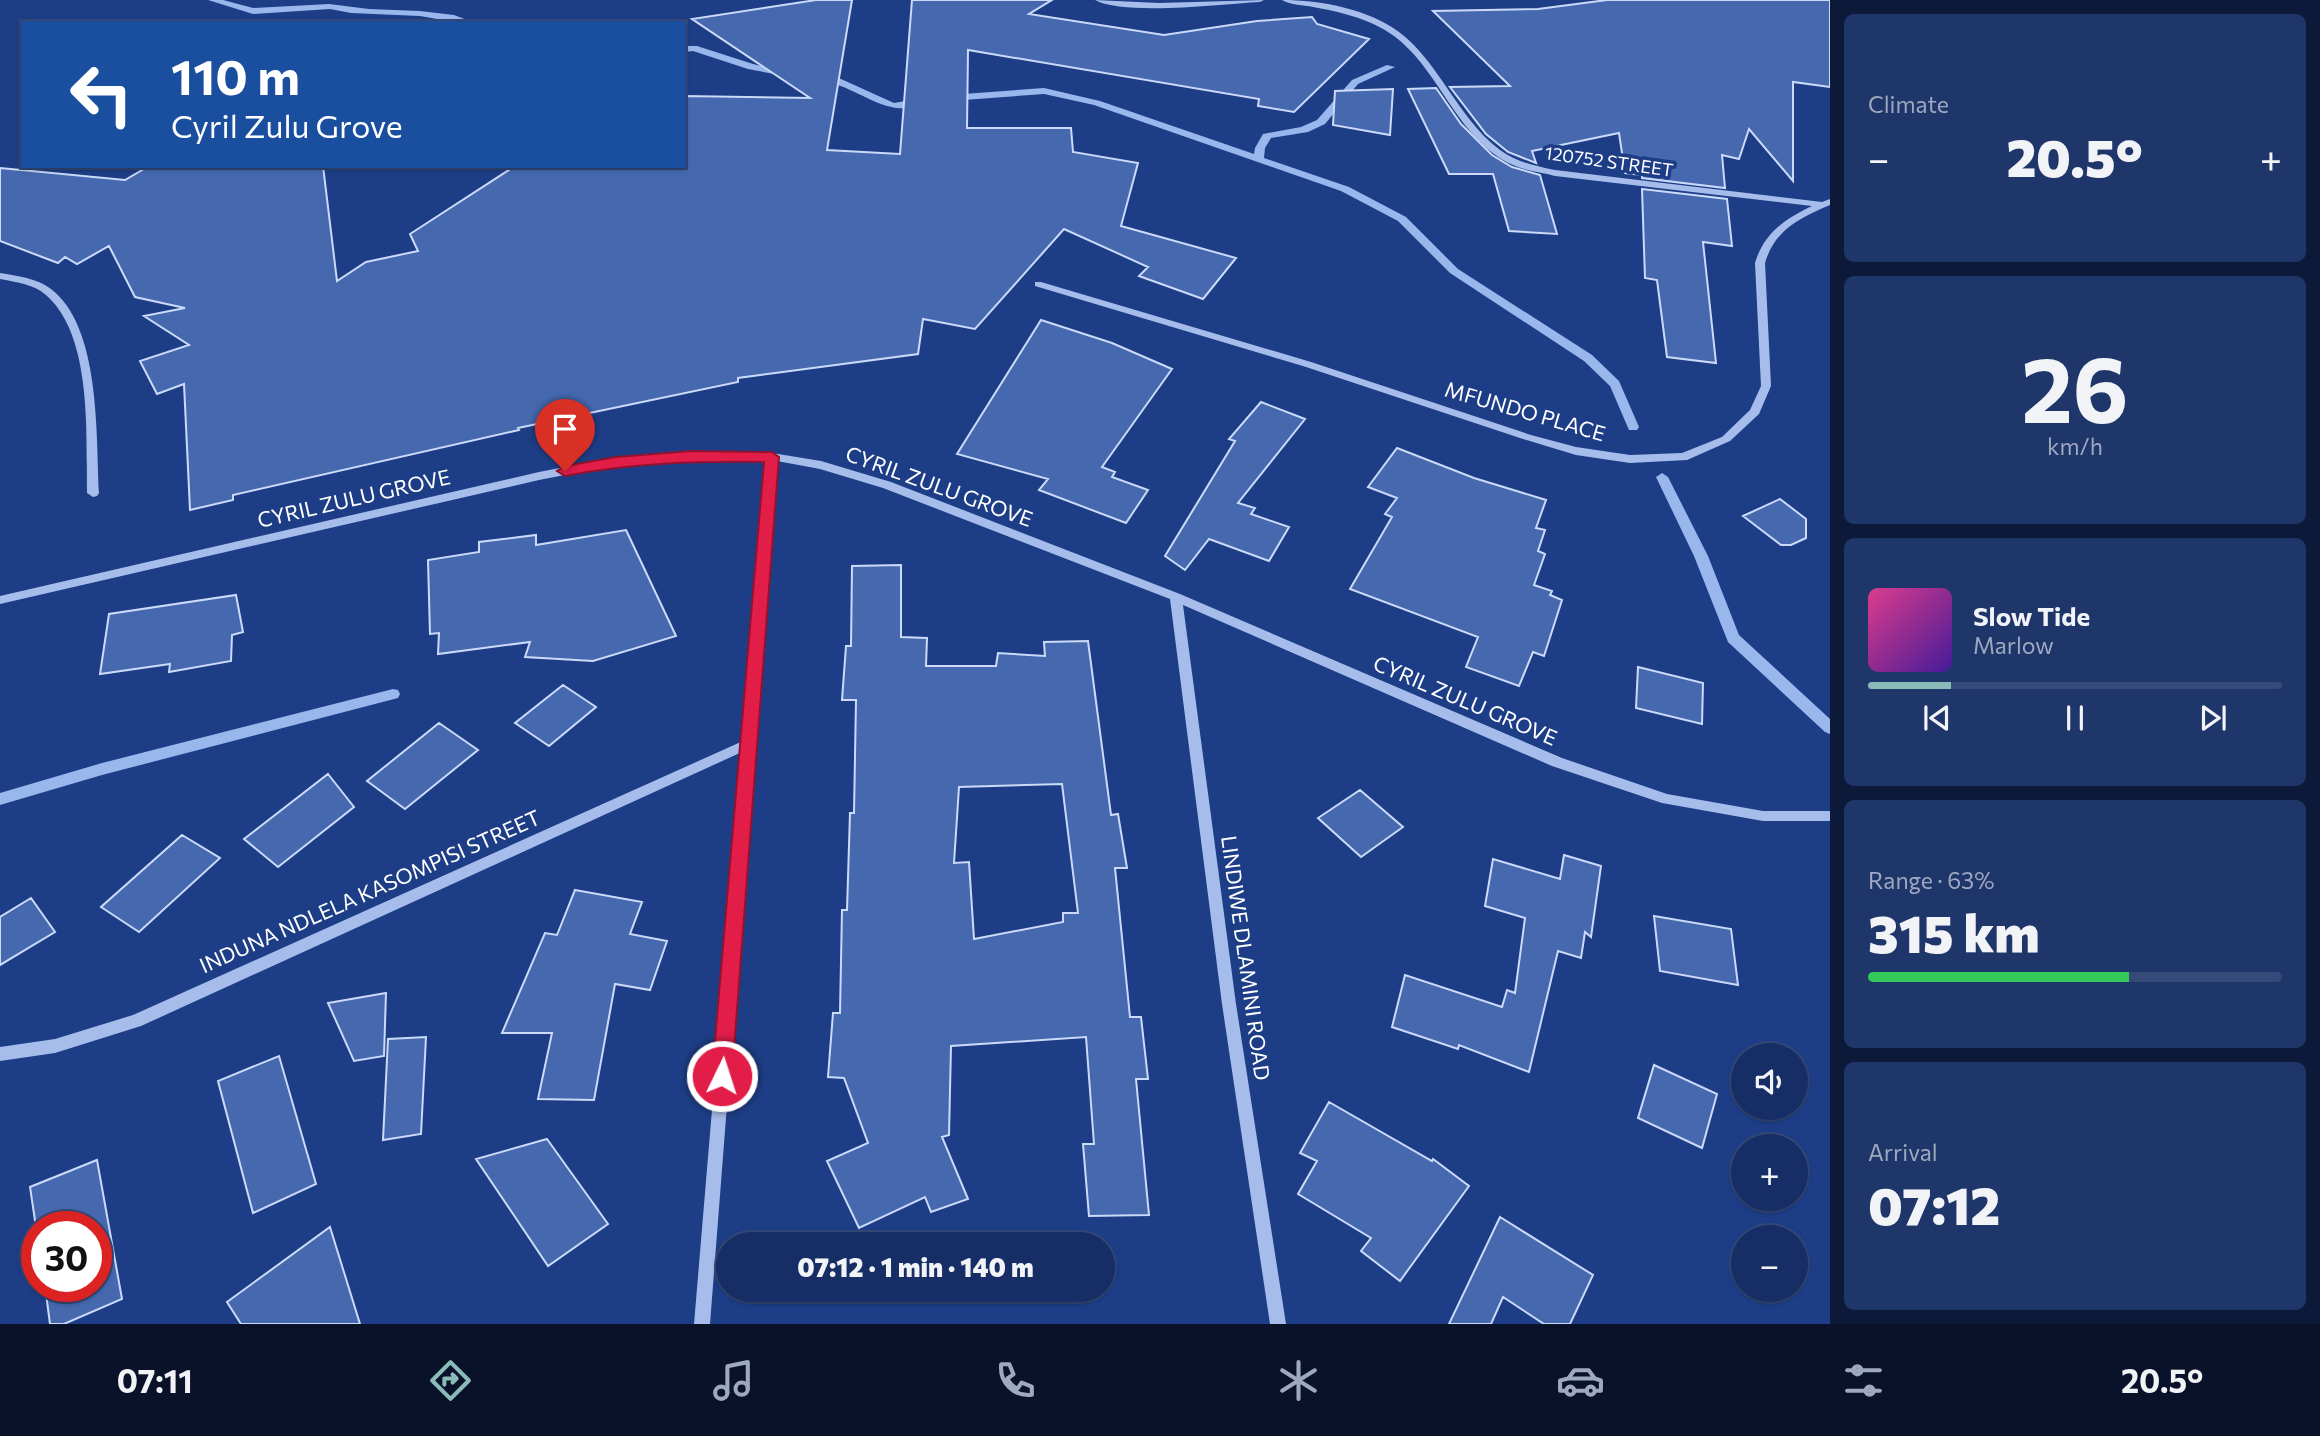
<!DOCTYPE html>
<html lang="en">
<head>
<meta charset="utf-8">
<style>
	:root { --surface:#162e65; --page:#1f366b; --text:#f1f3f6; --muted:#9ea8bf; --line:#354a79; --accent:#8bbbb9 }
	body { margin:0; font-family:Commissioner,sans-serif; background:var(--page); color:var(--text); height:100vh; display:flex; flex-direction:column; font-size:26px; white-space:nowrap }
	* { box-sizing:border-box; margin:0 }
	p { font-size:23px; color:var(--muted) }
	.icon { flex:none; width:38px; height:38px; fill:none; stroke:currentColor; stroke-width:2; stroke-linecap:round; stroke-linejoin:round }
	.map { position:relative; flex:1; overflow:hidden }
	.side { display:flex; flex-direction:column; gap:14px; padding:14px; background:#0c1938; width:490px }
	.side>* { flex:none }
	.guide { position:absolute; left:21px; top:21px; width:665px; height:147px; border-radius:0px; box-shadow:0 2px 5px #0004,0 0 0 2px var(--line); background:#1a4fa0; color:#fff; overflow:hidden }
	.tools { position:absolute; left:1731px; top:1043px; display:grid; gap:14px }
	.tools a { display:grid; place-items:center; width:77px; height:77px; border-radius:50%; background:var(--surface); box-shadow:0 2px 5px #0004,0 0 0 2px var(--line); font-size:35px }
	.speed { position:absolute; left:21px; top:1211px; display:flex; gap:14px; font-size:35px; font-weight:700; text-align:center }
	.speed>* { display:grid; place-content:center; width:91px; height:91px; border-radius:50%; background:var(--surface); box-shadow:0 2px 5px #0004,0 0 0 2px var(--line); line-height:1 }
	.speed .limit { border:10px solid #d22; background:#fff; color:#111 }
	.pin { position:absolute; display:grid; place-items:center; width:60px; height:60px; color:#fff; margin:-72px -30px; border-radius:50% 50% 50% 0; rotate:-45deg; box-shadow:0 0 7px #0007 }
	.pin .icon { rotate:45deg }
	.me { position:absolute; width:77px; margin:-38px; rotate:4deg; stroke-linejoin:round; filter:drop-shadow(0 0 5px #0008) }
	.turn { display:flex; align-items:center; gap:24px; height:147px; padding:0 35px; font-size:32px }
	.turn .icon { width:91px; height:91px; stroke-width:2.5 }
	.turn b { display:block; font-size:49px; line-height:60px }
	.big { font-size:52px; font-weight:800; line-height:1.1 }
	.side .tile { flex:1; display:flex; flex-direction:column; justify-content:center; gap:10px; min-width:0; padding:0 24px; border-radius:10px; background:var(--page) }
	.side .dial { align-items:center; gap:0 }
	.dial b { font-size:91px; line-height:1 }
	.song { display:flex; align-items:center; gap:21px }
	.cover { width:84px; height:84px; border-radius:10px; background:linear-gradient(135deg,hsl(330 70% 55%),hsl(260 70% 35%)) }
	.played { height:7px; border-radius:4px; background:linear-gradient(90deg,var(--accent) 20%,var(--line) 20%) }
	.keys { display:flex; justify-content:space-around; direction:ltr }
	.heat { display:flex; justify-content:space-between; align-items:center; font-size:38px; direction:ltr }
	.charge { height:10px; border-radius:5px; background:linear-gradient(90deg,#34c759 63%,var(--line) 0) }
	.trip { position:absolute; left:716px; top:1232px; width:399px; height:70px; border-radius:35px; background:var(--surface); box-shadow:0 2px 5px #0004,0 0 0 2px var(--line); font-weight:800; line-height:70px; text-align:center }
	.tabs { display:flex; height:112px; justify-content:space-around; align-items:center; background:#091228; color:var(--muted) }
	.tabs .icon { width:49px; height:49px }
	.tabs .current { color:var(--accent) }
	.tabs b { font-size:32px; color:var(--text) }
	main { display:flex; flex:1; min-height:0 }
	.map>svg:first-child { display:block }
	.lines { fill:none; stroke-linecap:round; stroke-linejoin:round }
	.stream { fill:#99b6ed; fill-rule:evenodd }
	.building { fill:#4568af; stroke:#cbdaf8; stroke-width:2; fill-rule:evenodd }
	.minor { fill:#a6bdeb; fill-rule:evenodd }
	.route { fill:#e11d48; stroke:#92132f; stroke-width:2 }
	.labels { text-anchor:middle; stroke-width:7; stroke-linejoin:round; paint-order:stroke }
	.far-street-label { font-size:18px; fill:#fff; stroke:#1d3e87 }
	.street-label { font-size:21px; fill:#fff; stroke:#1d3e87 }
</style>
</head>
<body>
<main>
<div class="map">
<svg width="1830" height="1324" viewBox="0 0 1830 1324">
	<rect width="100%" height="100%" fill="#1d3e87"/>
	<g class="lines">
		<path class="stream" d="M 208,0 L 223,0 L 253,8 L 329,4 L 369,9 L 420,11 L 454,15 L 475,23 L 460,23 L 420,16 L 351,13 L 330,9 L 253,14 Z
			M 684,46 L 697,46 L 753,64 L 790,73 L 785,76 L 748,69 L 693,51 L 684,52 Z
			M 1387,65 L 1395,67 L 1358,84 L 1325,124 L 1308,132 L 1271,138 L 1265,148 L 1264,158 L 1349,187 L 1406,217 L 1458,269 L 1592,355 L 1619,381 L 1639,427 L 1637,430 L 1629,430 L 1610,386 L 1584,361 L 1450,273 L 1398,221 L 1341,191 L 1094,105 L 1044,94 L 950,101 L 945,98 L 950,95 L 1044,88 L 1100,101 L 1254,154 L 1255,148 L 1263,134 L 1301,127 L 1317,120 L 1352,80 Z
			M 819,75 L 841,79 L 894,103 L 923,98 L 928,101 C 896,121 867,95 838,85 C 831,82 823,82 816,80 L 814,78 Z
			M 1662,473 L 1668,477 L 1708,556 L 1739,635 L 1830,719 L 1830,734 L 1825,732 L 1728,642 L 1694,556 L 1656,477 Z
			M 393,689 L 398,690 L 400,694 L 398,698 L 102,775 L 0,805 L 0,793 L 102,763 Z"/>
	</g>
	<path class="building" d="M 816,0 L 852,0 L 827,150 L 900,154 L 912,0 L 1052,0 L 1029,14 L 1164,35 L 1257,21 L 1312,17 L 1317,24 L 1369,39 L 1294,112 L 1258,106 L 1259,99 L 968,50 L 967,128 L 1071,128 L 1073,152 L 1138,163 L 1121,226 L 1236,258 L 1203,299 L 1139,276 L 1148,267 L 1064,229 L 975,329 L 923,319 L 918,354 L 738,378 L 738,382 L 518,428 L 519,430 L 233,495 L 233,500 L 190,510 L 184,384 L 157,394 L 140,361 L 189,345 L 144,316 L 185,308 L 135,297 L 109,246 L 77,264 L 65,257 L 58,263 L 0,241 L 0,168 L 125,180 L 149,166 L 323,166 L 337,281 L 366,262 L 418,251 L 410,234 L 515,166 L 684,166 L 684,96 L 810,98 L 692,19 Z
		M 1607,0 L 1830,0 L 1830,87 L 1793,82 L 1793,181 L 1749,129 L 1739,159 L 1722,155 L 1725,188 L 1642,178 L 1642,175 L 1625,173 L 1619,133 L 1532,151 L 1536,163 L 1508,152 L 1486,134 L 1450,87 L 1510,86 L 1433,11 L 1538,9 Z
		M 1436,88 L 1461,124 L 1492,155 L 1512,167 L 1540,175 L 1557,234 L 1509,231 L 1493,174 L 1449,174 L 1408,89 Z
		M 1393,89 L 1390,135 L 1333,125 L 1335,91 Z
		M 1642,189 L 1727,199 L 1732,246 L 1703,242 L 1716,363 L 1667,357 L 1657,280 L 1645,278 Z
		M 1041,320 L 1112,343 L 1172,369 L 1102,467 L 1115,472 L 1112,477 L 1148,490 L 1126,523 L 1039,490 L 1048,479 L 957,454 Z
		M 1261,402 L 1305,419 L 1238,503 L 1255,508 L 1251,514 L 1289,527 L 1269,561 L 1209,539 L 1185,570 L 1165,556 L 1235,441 L 1229,439 Z
		M 1397,448 L 1474,478 L 1546,500 L 1536,528 L 1545,530 L 1538,551 L 1545,554 L 1534,585 L 1552,591 L 1550,595 L 1562,600 L 1544,656 L 1533,652 L 1519,686 L 1466,667 L 1478,637 L 1350,589 L 1392,517 L 1385,514 L 1397,498 L 1368,487 Z
		M 1780,499 L 1806,519 L 1806,538 L 1791,545 L 1781,545 L 1743,516 Z
		M 626,530 L 676,636 L 593,661 L 525,657 L 530,642 L 438,654 L 439,633 L 430,634 L 428,560 L 479,552 L 479,542 L 536,535 L 536,545 Z
		M 901,565 L 901,637 L 927,638 L 926,666 L 996,666 L 998,653 L 1045,656 L 1044,642 L 1088,641 L 1111,815 L 1118,814 L 1127,868 L 1115,868 L 1130,1017 L 1141,1017 L 1148,1079 L 1136,1079 L 1149,1215 L 1089,1216 L 1083,1144 L 1094,1144 L 1086,1037 L 951,1046 L 949,1135 L 942,1137 L 968,1199 L 931,1212 L 925,1197 L 859,1228 L 827,1161 L 868,1143 L 844,1078 L 828,1077 L 833,1013 L 840,1013 L 842,910 L 847,910 L 850,813 L 854,813 L 856,700 L 842,700 L 846,646 L 851,646 L 852,566 ZM 1062,784 L 1078,913 L 1063,913 L 1063,922 L 974,939 L 969,862 L 954,863 L 959,787 Z
		M 236,595 L 243,632 L 232,635 L 231,661 L 169,672 L 170,664 L 100,674 L 109,614 Z
		M 1638,667 L 1703,683 L 1702,724 L 1636,708 Z
		M 563,685 L 596,707 L 549,746 L 515,723 Z
		M 439,723 L 478,750 L 405,809 L 367,781 Z
		M 328,774 L 354,807 L 278,867 L 244,839 Z
		M 1360,790 L 1403,827 L 1361,857 L 1318,818 Z
		M 182,835 L 220,858 L 139,932 L 101,907 Z
		M 1564,855 L 1601,866 L 1591,937 L 1585,932 L 1581,958 L 1558,951 L 1529,1072 L 1459,1045 L 1458,1049 L 1392,1027 L 1405,975 L 1502,1007 L 1507,990 L 1515,993 L 1525,918 L 1485,906 L 1493,859 L 1560,879 Z
		M 575,890 L 642,902 L 630,934 L 667,941 L 650,990 L 615,984 L 594,1100 L 538,1099 L 552,1033 L 502,1033 L 545,933 L 557,935 Z
		M 31,898 L 55,932 L 0,965 L 0,917 Z
		M 1654,916 L 1731,929 L 1738,985 L 1660,971 Z
		M 386,993 L 384,1056 L 354,1061 L 328,1003 Z
		M 426,1037 L 421,1134 L 383,1140 L 388,1039 Z
		M 279,1056 L 316,1184 L 253,1213 L 218,1081 Z
		M 1654,1065 L 1717,1094 L 1702,1148 L 1638,1118 Z
		M 1329,1102 L 1432,1161 L 1433,1159 L 1469,1186 L 1400,1281 L 1361,1251 L 1371,1238 L 1298,1194 L 1317,1161 L 1300,1153 Z
		M 547,1139 L 608,1224 L 548,1266 L 476,1159 Z
		M 97,1160 L 122,1299 L 64,1324 L 50,1324 L 45,1286 L 96,1286 L 96,1227 L 37,1227 L 37,1234 L 30,1187 Z
		M 1500,1217 L 1593,1275 L 1570,1324 L 1544,1324 L 1503,1297 L 1491,1324 L 1449,1324 Z
		M 330,1227 L 360,1324 L 241,1324 L 227,1302 Z"/>
	<g class="lines">
		<path class="minor" d="M 1095,0 L 1159,3 L 1264,0 L 1260,2 C 1223,4 1125,16 1095,0 Z
			M 1282,0 C 1321,0 1368,9 1399,32 C 1418,46 1432,66 1445,85 C 1461,108 1477,133 1500,150 C 1516,162 1536,166 1555,170 L 1822,202 L 1830,199 L 1830,205 C 1800,218 1775,229 1765,263 L 1771,386 L 1759,414 L 1730,441 L 1687,460 L 1630,463 L 1576,455 L 1523,439 L 1303,366 L 1035,286 L 1035,282 L 1041,282 L 1311,362 L 1531,435 L 1576,447 L 1630,455 L 1682,453 L 1722,437 L 1750,410 L 1761,386 L 1755,263 C 1764,233 1785,219 1812,206 L 1555,176 C 1541,172 1526,171 1513,165 C 1456,139 1442,72 1394,36 C 1371,19 1341,12 1313,7 C 1303,5 1291,5 1282,0 Z
			M 0,273 C 17,276 37,278 51,289 C 101,327 96,436 99,493 L 97,496 L 93,497 L 87,493 C 86,436 93,336 46,295 C 34,284 15,282 0,279 Z
			M 691,452 L 772,453 L 821,461 L 891,482 L 1180,594 L 1562,758 L 1667,794 L 1763,811 L 1830,811 L 1830,821 L 1763,821 L 1662,803 L 1552,766 L 1183,605 L 1236,1004 L 1286,1324 L 1270,1324 L 1222,1004 L 1170,599 L 883,488 L 820,469 L 777,461 L 710,1324 L 694,1324 L 742,752 L 141,1026 L 55,1053 L 0,1061 L 0,1047 L 55,1039 L 133,1015 L 743,741 L 766,461 L 691,460 L 616,465 L 539,480 L 0,604 L 0,596 L 539,472 L 616,457 Z"/>
	</g>
	<path class="route" d="M 691,451 L 772,452 L 779,457 L 732,1076 L 729,1082 L 722,1084 L 715,1082 L 712,1076 L 764,462 C 696,461 631,463 565,476 L 557,471 L 565,466 L 616,457 Z"/>
	<g class="labels">
		<g class="far-street-label">
			<text transform="translate(1609 162) rotate(8)" y="6">120752 STREET</text>
		</g>
		<g class="street-label">
			<text transform="translate(1525 412) rotate(16)" y="7">MFUNDO PLACE</text>
			<text transform="translate(939 487) rotate(20)" y="7">CYRIL ZULU GROVE</text>
			<text transform="translate(354 499) rotate(-13)" y="7">CYRIL ZULU GROVE</text>
			<text transform="translate(1465 701) rotate(23)" y="7">CYRIL ZULU GROVE</text>
			<text transform="translate(370 892) rotate(-24)" y="7">INDUNA NDLELA KASOMPISI STREET</text>
			<text transform="translate(1245 958) rotate(82)" y="7">LINDIWE DLAMINI ROAD</text>
		</g>
	</g>
</svg>
<div class="tools">
<a><svg class="icon" aria-label="sound" viewBox="0 0 24 24"><path d="M4 9h4l5-4v14l-5-4H4zM17 9q2 3 0 6"/></svg></a>
<a>+</a>
<a>−</a>
</div>
<div class="speed"><div class="limit">30</div></div>
<div class="pin" style="left:565px;top:471px;background:#d93025"><svg class="icon" aria-label="arrive" viewBox="0 0 24 24"><path d="M6 21V4h12l-3 4 3 4H6"/></svg></div>
<svg class="me" style="left:722px;top:1076px" viewBox="-20 -20 40 40"><circle r="17" fill="#e11d48" stroke="#fff" stroke-width="3"/><path d="M0-11L8 9 0 5-8 9z" fill="#fff"/></svg>
<div class="trip">07:12 · 1 min · 140 m</div>
<div class="guide">
<div class="turn"><svg class="icon" aria-label="left" viewBox="0 0 24 24"><path d="M17 20v-9H6M10 6l-5 5 5 5"/></svg><div><b>110 m</b>Cyril Zulu Grove</div></div>
</div>
</div>
<section class="side">
<div class="tile"><p>Climate</p>
<div class="heat"><a>−</a><b class="big">20.5°</b><a>+</a></div>
</div>
<div class="tile dial"><b>26</b><p>km/h</p></div>
<div class="tile">
<div class="song"><i class="cover"></i><div><b>Slow Tide</b><p>Marlow</p></div></div>
<div class="played"></div>
<div class="keys"><svg class="icon" aria-label="previous" viewBox="0 0 24 24"><path d="M18 5L8 12l10 7zM5 5v14"/></svg><svg class="icon" aria-label="pause" viewBox="0 0 24 24"><path d="M8 5v14M16 5v14"/></svg><svg class="icon" aria-label="next" viewBox="0 0 24 24"><path d="M6 5l10 7-10 7zM19 5v14"/></svg></div>
</div>
<div class="tile"><p>Range · 63%</p><b class="big">315 km</b><div class="charge"></div></div>
<div class="tile"><p>Arrival</p><b class="big">07:12</b></div>
</section>
</main>
<nav class="tabs">
<b>07:11</b>
<svg class="icon current" aria-label="directions" viewBox="0 0 24 24"><path d="M12 3l9 9-9 9-9-9zM9 14v-3h6M13 9l2 2-2 2"/></svg>
<svg class="icon" aria-label="music" viewBox="0 0 24 24"><path d="M9 18V5l10-2v13"/><circle cx="6" cy="18" r="3"/><circle cx="16" cy="16" r="3"/></svg>
<svg class="icon" aria-label="phone" viewBox="0 0 24 24"><path d="M5 4h4l2 5-3 2q2 4 5 5l2-3 5 2v4C11 20 4 13 5 4z"/></svg>
<svg class="icon" aria-label="climate" viewBox="0 0 24 24"><path d="M12 3v18M4 7l16 10M4 17L20 7"/></svg>
<svg class="icon" aria-label="car" viewBox="0 0 24 24"><path d="M5 17H2v-5l4-1 3-4h7l3 4 3 1v5h-3M9 17h6M6 11h13"/><circle cx="7" cy="17" r="2"/><circle cx="17" cy="17" r="2"/></svg>
<svg class="icon" aria-label="filters" viewBox="0 0 24 24"><path d="M4 7h16M4 17h16"/><circle cx="9" cy="7" r="2"/><circle cx="15" cy="17" r="2"/></svg>
<b>20.5°</b>
</nav>
</body>
</html>
